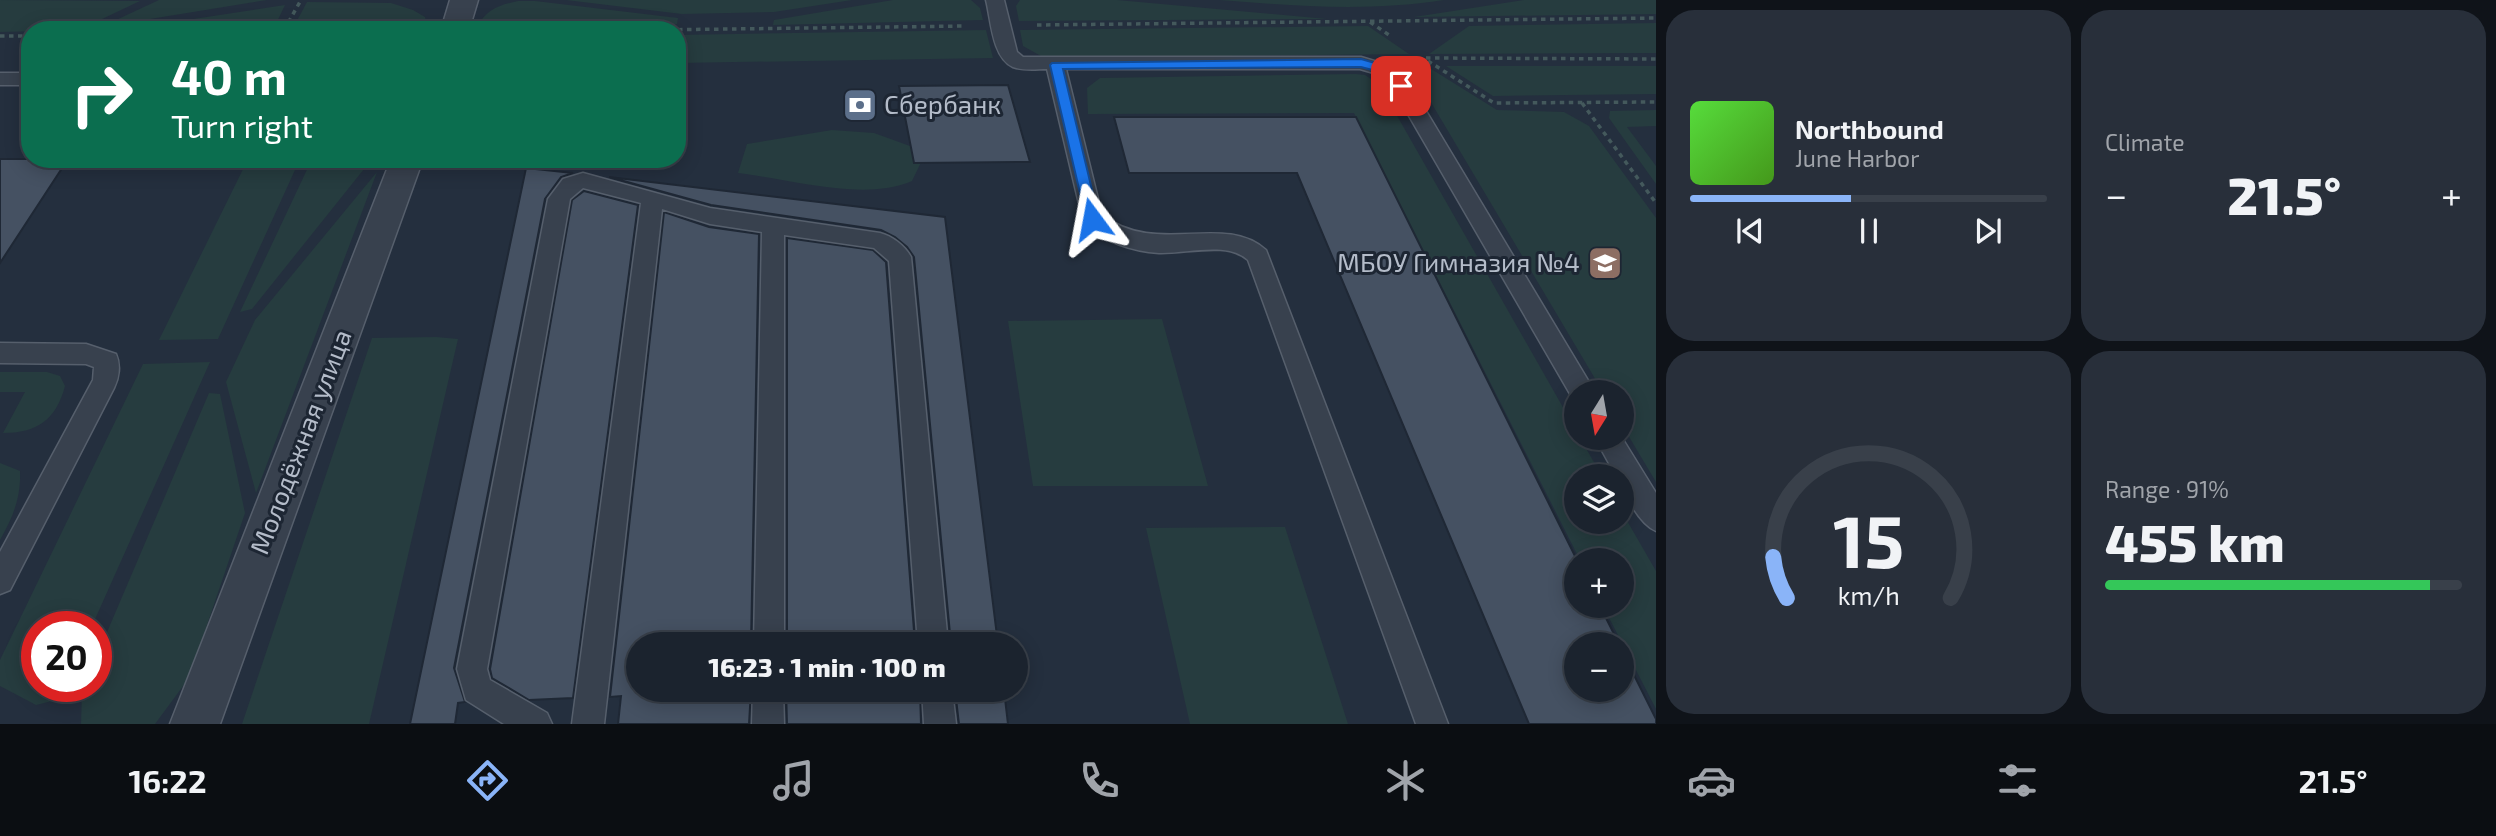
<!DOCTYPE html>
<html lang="en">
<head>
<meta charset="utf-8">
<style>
	:root { --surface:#1b232e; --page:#282f3a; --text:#f1f3f6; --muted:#a0a4aa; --line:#39404a; --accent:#8ab4f8 }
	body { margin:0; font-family:"Exo 2",sans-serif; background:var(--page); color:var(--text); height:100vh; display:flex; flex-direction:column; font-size:26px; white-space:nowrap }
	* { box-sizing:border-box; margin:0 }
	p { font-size:23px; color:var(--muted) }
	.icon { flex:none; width:38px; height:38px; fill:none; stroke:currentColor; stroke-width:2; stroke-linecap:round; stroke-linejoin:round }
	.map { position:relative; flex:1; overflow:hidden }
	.sheet { display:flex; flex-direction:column; gap:10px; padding:10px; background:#0f1319; width:840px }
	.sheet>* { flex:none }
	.top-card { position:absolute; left:21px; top:21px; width:665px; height:147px; border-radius:28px; box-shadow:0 4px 18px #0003,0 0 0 2px var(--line); background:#0b6e4f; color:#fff; overflow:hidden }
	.needle { width:46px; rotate:191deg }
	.tools { position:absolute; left:1564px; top:380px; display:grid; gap:14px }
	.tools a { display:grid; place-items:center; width:70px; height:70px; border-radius:50%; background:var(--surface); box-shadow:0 4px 18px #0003,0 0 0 2px var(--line); font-size:35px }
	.speed { position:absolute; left:21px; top:611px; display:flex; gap:14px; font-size:35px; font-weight:700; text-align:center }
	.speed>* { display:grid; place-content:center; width:91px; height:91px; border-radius:50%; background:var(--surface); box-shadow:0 4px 18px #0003,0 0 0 2px var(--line); line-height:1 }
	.speed .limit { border:10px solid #d22; background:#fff; color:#111 }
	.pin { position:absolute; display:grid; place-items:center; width:60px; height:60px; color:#fff; margin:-30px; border-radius:14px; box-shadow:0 4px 10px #0006 }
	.me { position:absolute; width:77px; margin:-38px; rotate:347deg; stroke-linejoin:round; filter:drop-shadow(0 0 5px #0008) }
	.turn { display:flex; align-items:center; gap:24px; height:147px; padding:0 35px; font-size:32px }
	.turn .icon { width:91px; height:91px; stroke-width:2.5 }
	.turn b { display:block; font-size:49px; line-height:60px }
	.big { font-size:52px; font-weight:800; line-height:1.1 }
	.sheet .widget { flex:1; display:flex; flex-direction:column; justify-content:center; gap:10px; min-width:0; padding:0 24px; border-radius:28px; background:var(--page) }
	.sheet .dial { align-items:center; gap:0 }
	.dial svg { height:182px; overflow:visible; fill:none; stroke:var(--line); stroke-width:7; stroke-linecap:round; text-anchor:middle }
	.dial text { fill:var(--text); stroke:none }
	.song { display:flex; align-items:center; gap:21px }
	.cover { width:84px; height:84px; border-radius:10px; background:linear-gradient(135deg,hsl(110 70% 55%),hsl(100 70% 35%)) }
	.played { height:7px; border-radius:4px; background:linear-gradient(90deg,var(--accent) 45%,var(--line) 45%) }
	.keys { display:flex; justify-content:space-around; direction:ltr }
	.heat { display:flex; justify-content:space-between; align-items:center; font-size:38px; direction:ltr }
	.charge { height:10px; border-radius:5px; background:linear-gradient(90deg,#34c759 91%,var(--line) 0) }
	.sheet .tiles { flex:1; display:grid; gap:10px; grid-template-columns:repeat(2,1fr) }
	.trip { position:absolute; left:626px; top:632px; width:402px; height:70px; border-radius:35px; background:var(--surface); box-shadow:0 4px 18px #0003,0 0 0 2px var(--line); font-weight:800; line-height:70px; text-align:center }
	.dock { display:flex; height:112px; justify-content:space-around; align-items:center; background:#0b0e12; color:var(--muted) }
	.dock .icon { width:49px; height:49px }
	.dock .selected { color:var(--accent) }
	.dock b { font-size:32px; color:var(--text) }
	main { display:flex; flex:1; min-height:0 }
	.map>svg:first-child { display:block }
	.green { fill:#263c3f }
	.building { fill:#455162; stroke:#1f2835; stroke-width:2 }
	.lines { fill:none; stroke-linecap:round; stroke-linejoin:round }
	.service-casing { stroke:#565f6c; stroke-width:3 }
	.minor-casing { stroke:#565f6c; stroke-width:3 }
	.path { stroke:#44595c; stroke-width:3.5; stroke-dasharray:4.5 4.5; stroke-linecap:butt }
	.service { fill:#38414e; fill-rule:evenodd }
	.minor { fill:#38414e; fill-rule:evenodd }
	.route { fill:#1a73e8; stroke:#114b97; stroke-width:2 }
	.labels { text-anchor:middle; stroke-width:6; stroke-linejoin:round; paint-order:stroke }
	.poi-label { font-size:26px; fill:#b4bcc9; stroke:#1d2633; text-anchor:start }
	.street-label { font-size:26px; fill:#b4bcc9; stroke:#1d2633 }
</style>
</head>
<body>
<main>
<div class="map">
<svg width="1656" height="724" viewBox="0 0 1656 724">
	<rect width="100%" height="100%" fill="#242f3e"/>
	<path class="green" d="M 0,0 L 140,1 L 79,30 L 0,32 Z
		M 159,0 L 267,0 L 101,27 Z
		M 566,0 L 852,0 L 774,12 L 682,14 Z
		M 893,0 L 971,0 L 980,8 L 983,20 L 773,25 L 774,20 Z
		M 1020,0 L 1117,0 L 1327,19 L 1019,21 L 1016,6 Z
		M 1219,0 L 1444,0 C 1366,12 1297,6 1219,0 Z
		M 1524,0 L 1656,0 L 1656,14 L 1414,17 Z
		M 518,1 L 535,1 L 678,18 L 677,24 L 477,28 C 485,10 499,5 518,1 Z
		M 307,2 L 391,3 L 413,10 L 425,17 L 428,30 L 292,30 Z
		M 285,5 L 273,30 L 121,30 Z
		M 1656,23 L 1656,53 L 1429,54 L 1469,26 Z
		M 1368,26 L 1409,54 L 1058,58 L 1041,56 L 1023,46 L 1020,30 Z
		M 986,30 L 993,58 L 677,63 L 677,35 Z
		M 1446,66 L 1656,66 L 1656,94 L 1493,96 Z
		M 1410,67 L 1428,67 L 1497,110 L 1564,112 L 1589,126 L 1656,218 L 1656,482 L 1622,425 L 1622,392 L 1603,392 Z
		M 1355,74 L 1365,75 L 1379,84 L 1577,432 L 1577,438 L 1580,438 L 1602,476 L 1577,476 L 1577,522 L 1622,522 L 1622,512 L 1656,571 L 1656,709 L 1603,606 L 1622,606 L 1622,560 L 1580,560 L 1354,113 L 1088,114 L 1087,88 L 1100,78 Z
		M 1656,110 L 1656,126 L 1627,127 L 1656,166 L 1656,184 L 1609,118 L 1610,111 Z
		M 832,130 L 874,133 L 910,146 L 928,148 L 912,181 C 864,202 789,179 738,173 L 747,144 Z
		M 248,159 L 300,159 L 218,339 L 159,340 Z
		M 312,159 L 372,159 L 252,309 L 240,312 Z
		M 377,172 L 256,493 L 226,382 L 255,320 Z
		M 1162,319 L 1208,486 L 1033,486 L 1008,321 Z
		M 436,337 L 458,339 L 369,724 L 242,724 L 372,338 Z
		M 210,362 L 92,626 L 37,626 L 37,686 L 65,686 L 52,701 L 36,705 L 0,686 L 0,660 L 143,364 Z
		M 0,372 L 47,372 L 60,376 L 65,386 C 56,420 37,433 3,433 L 25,392 L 0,392 Z
		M 209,393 L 220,394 L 245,513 L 189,678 L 155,724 L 81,724 L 82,691 L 84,686 L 96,686 L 96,658 Z
		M 0,463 L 20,471 C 21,498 13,517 0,540 Z
		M 1285,527 L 1348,724 L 1190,724 L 1146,528 Z"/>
	<path class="building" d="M 1008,85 L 1030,162 L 914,163 L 899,86 Z
		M 1114,117 L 1356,117 L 1577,560 L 1577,606 L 1600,606 L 1619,644 L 1577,644 L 1577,690 L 1622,690 L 1622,651 L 1656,719 L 1656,724 L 1529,724 L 1297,173 L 1129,173 Z
		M 0,159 L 68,159 L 0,263 Z
		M 526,168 L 573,173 L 561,177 L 545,199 L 454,668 L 465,702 L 458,703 L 455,724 L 410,724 Z
		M 609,177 L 945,217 L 998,644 L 951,644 L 914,257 L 907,247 L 895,237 L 881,230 L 711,205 Z
		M 584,191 L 638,205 L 573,698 L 529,700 L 492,678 L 490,669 L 572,200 Z
		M 664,212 L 709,227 L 759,234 L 751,644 L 639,644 L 639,690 L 751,690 L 749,724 L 618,724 L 621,696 L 610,697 Z
		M 787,238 L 873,250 L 886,262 L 915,644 L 787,644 Z
		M 786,690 L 920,690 L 921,724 L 787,724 Z
		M 955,690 L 1004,690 L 1008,724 L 959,724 Z"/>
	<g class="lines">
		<g class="service-casing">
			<path id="service" d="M 986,0 L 1004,0 L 1017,52 L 1023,57 L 1361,57 L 1391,66 L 1411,86 L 1595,392 L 1577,392 L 1577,401 L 1573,399 L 1394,90 L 1377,74 L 1360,69 L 1066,69 L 1102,215 C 1157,257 1223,212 1266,250 L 1448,724 L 1416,724 L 1248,260 C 1227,241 1187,254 1159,253 C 1131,251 1106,242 1084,225 L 1047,69 C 1037,69 1023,71 1013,67 C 992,58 991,19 986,0 Z
				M 0,73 L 30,73 L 30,85 L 0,85 Z
				M 583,173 L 710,208 L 880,233 C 892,236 905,246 911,257 L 948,644 L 918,644 L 889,261 L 874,248 L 784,235 L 784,644 L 754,644 L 762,232 L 710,224 L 662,209 L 604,724 L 572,724 L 641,203 L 583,188 L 570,199 L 487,669 L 490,680 L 547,713 L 552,724 L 504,724 L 466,700 L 457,669 L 548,199 L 563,179 Z
				M 0,343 L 86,344 L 116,354 C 121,365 119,378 114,388 L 10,590 L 0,594 L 0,552 L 93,380 L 94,367 L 86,364 L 0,363 Z
				M 1595,438 L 1622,438 L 1656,493 L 1656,531 C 1640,524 1622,494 1622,476 L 1616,476 Z
				M 753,690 L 783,690 L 784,724 L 752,724 Z
				M 922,690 L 952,690 L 956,724 L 924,724 Z"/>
		</g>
		<g class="minor-casing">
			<path id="minor" d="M 450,0 L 478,0 L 469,30 L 441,30 Z
				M 391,159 L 423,159 L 220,724 L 170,724 Z"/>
		</g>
		<path class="path" d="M 1370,22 L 1389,35
			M 1037,25 L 1656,18
			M 284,30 L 301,0
			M 651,30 L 966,26
			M 0,36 L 30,36
			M 1426,58 L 1656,59
			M 1428,61 L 1494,103 L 1656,102
			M 1582,103 L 1656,203"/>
		<use href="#service" class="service"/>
		<use href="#minor" class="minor"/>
	</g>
	<path class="route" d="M 1361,59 L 1389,67 L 1408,86 L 1401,90 L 1380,72 L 1361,67 L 1063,69 L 1099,219 L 1097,223 L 1087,223 L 1050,65 L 1052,63 Z"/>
	<defs>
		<g id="bank-square" transform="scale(1.75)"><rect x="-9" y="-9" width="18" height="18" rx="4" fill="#5c6f8a" stroke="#1d2633"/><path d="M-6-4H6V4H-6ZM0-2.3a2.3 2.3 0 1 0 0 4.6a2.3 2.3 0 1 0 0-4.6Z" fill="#fff"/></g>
		<g id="school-square" transform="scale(1.75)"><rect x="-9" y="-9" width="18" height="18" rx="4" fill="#8d6e63" stroke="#1d2633"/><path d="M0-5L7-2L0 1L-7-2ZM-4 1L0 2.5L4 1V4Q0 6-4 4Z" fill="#fff"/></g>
	</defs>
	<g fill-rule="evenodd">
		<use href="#bank-square" x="860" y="105"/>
		<use href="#school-square" x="1605" y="263"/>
	</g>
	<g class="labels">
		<g class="poi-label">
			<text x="884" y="114">Сбербанк</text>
			<text x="1580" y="272" text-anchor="end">МБОУ Гимназия №4</text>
		</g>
		<g class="street-label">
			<text transform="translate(301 442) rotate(-69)" y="9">Молодёжная улица</text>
		</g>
	</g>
</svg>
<div class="tools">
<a><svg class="needle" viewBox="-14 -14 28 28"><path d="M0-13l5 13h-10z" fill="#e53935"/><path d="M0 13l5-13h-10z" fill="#a0a4aa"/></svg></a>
<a><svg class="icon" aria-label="layers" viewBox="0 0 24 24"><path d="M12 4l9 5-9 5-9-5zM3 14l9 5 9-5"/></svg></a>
<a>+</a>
<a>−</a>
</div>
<div class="speed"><div class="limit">20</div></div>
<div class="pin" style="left:1401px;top:86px;background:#d93025"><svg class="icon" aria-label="arrive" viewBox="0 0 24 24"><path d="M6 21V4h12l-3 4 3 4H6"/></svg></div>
<svg class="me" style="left:1092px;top:219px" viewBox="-20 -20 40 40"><path d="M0-17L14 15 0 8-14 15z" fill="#1a73e8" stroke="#fff" stroke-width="4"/></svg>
<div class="trip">16:23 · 1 min · 100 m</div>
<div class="top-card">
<div class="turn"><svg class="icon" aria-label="right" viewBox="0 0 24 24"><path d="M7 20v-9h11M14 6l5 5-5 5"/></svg><div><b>40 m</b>Turn right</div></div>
</div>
</div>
<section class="sheet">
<div class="tiles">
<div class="widget">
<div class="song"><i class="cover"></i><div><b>Northbound</b><p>June Harbor</p></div></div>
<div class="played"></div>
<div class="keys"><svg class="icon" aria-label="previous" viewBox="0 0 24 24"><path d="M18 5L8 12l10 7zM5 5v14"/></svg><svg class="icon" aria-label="pause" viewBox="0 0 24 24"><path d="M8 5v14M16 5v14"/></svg><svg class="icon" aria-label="next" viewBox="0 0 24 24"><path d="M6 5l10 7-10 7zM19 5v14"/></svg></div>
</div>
<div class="widget"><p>Climate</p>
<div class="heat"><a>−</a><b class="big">21.5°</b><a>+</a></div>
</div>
<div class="widget dial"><svg viewBox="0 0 100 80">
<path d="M14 69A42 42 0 1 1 86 69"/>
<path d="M14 69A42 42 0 0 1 8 51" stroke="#8ab4f8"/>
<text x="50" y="56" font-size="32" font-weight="700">15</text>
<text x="50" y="72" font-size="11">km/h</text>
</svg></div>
<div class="widget"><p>Range · 91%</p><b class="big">455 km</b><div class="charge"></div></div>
</div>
</section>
</main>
<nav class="dock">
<b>16:22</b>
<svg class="icon selected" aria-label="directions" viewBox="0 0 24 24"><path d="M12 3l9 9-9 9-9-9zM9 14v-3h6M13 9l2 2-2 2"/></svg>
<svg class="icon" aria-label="music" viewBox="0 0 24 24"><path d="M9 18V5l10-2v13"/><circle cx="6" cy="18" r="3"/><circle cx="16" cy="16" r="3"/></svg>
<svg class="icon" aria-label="phone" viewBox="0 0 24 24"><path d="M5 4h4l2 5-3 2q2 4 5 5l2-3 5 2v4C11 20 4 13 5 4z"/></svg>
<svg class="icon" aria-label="climate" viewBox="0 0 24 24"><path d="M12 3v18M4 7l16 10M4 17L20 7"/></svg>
<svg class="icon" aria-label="car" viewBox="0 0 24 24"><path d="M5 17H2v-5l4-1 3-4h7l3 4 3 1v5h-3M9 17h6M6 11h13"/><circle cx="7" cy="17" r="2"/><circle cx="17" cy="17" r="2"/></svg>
<svg class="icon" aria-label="filters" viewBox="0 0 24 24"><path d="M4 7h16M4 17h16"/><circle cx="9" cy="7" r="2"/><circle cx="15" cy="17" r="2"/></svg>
<b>21.5°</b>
</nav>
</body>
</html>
